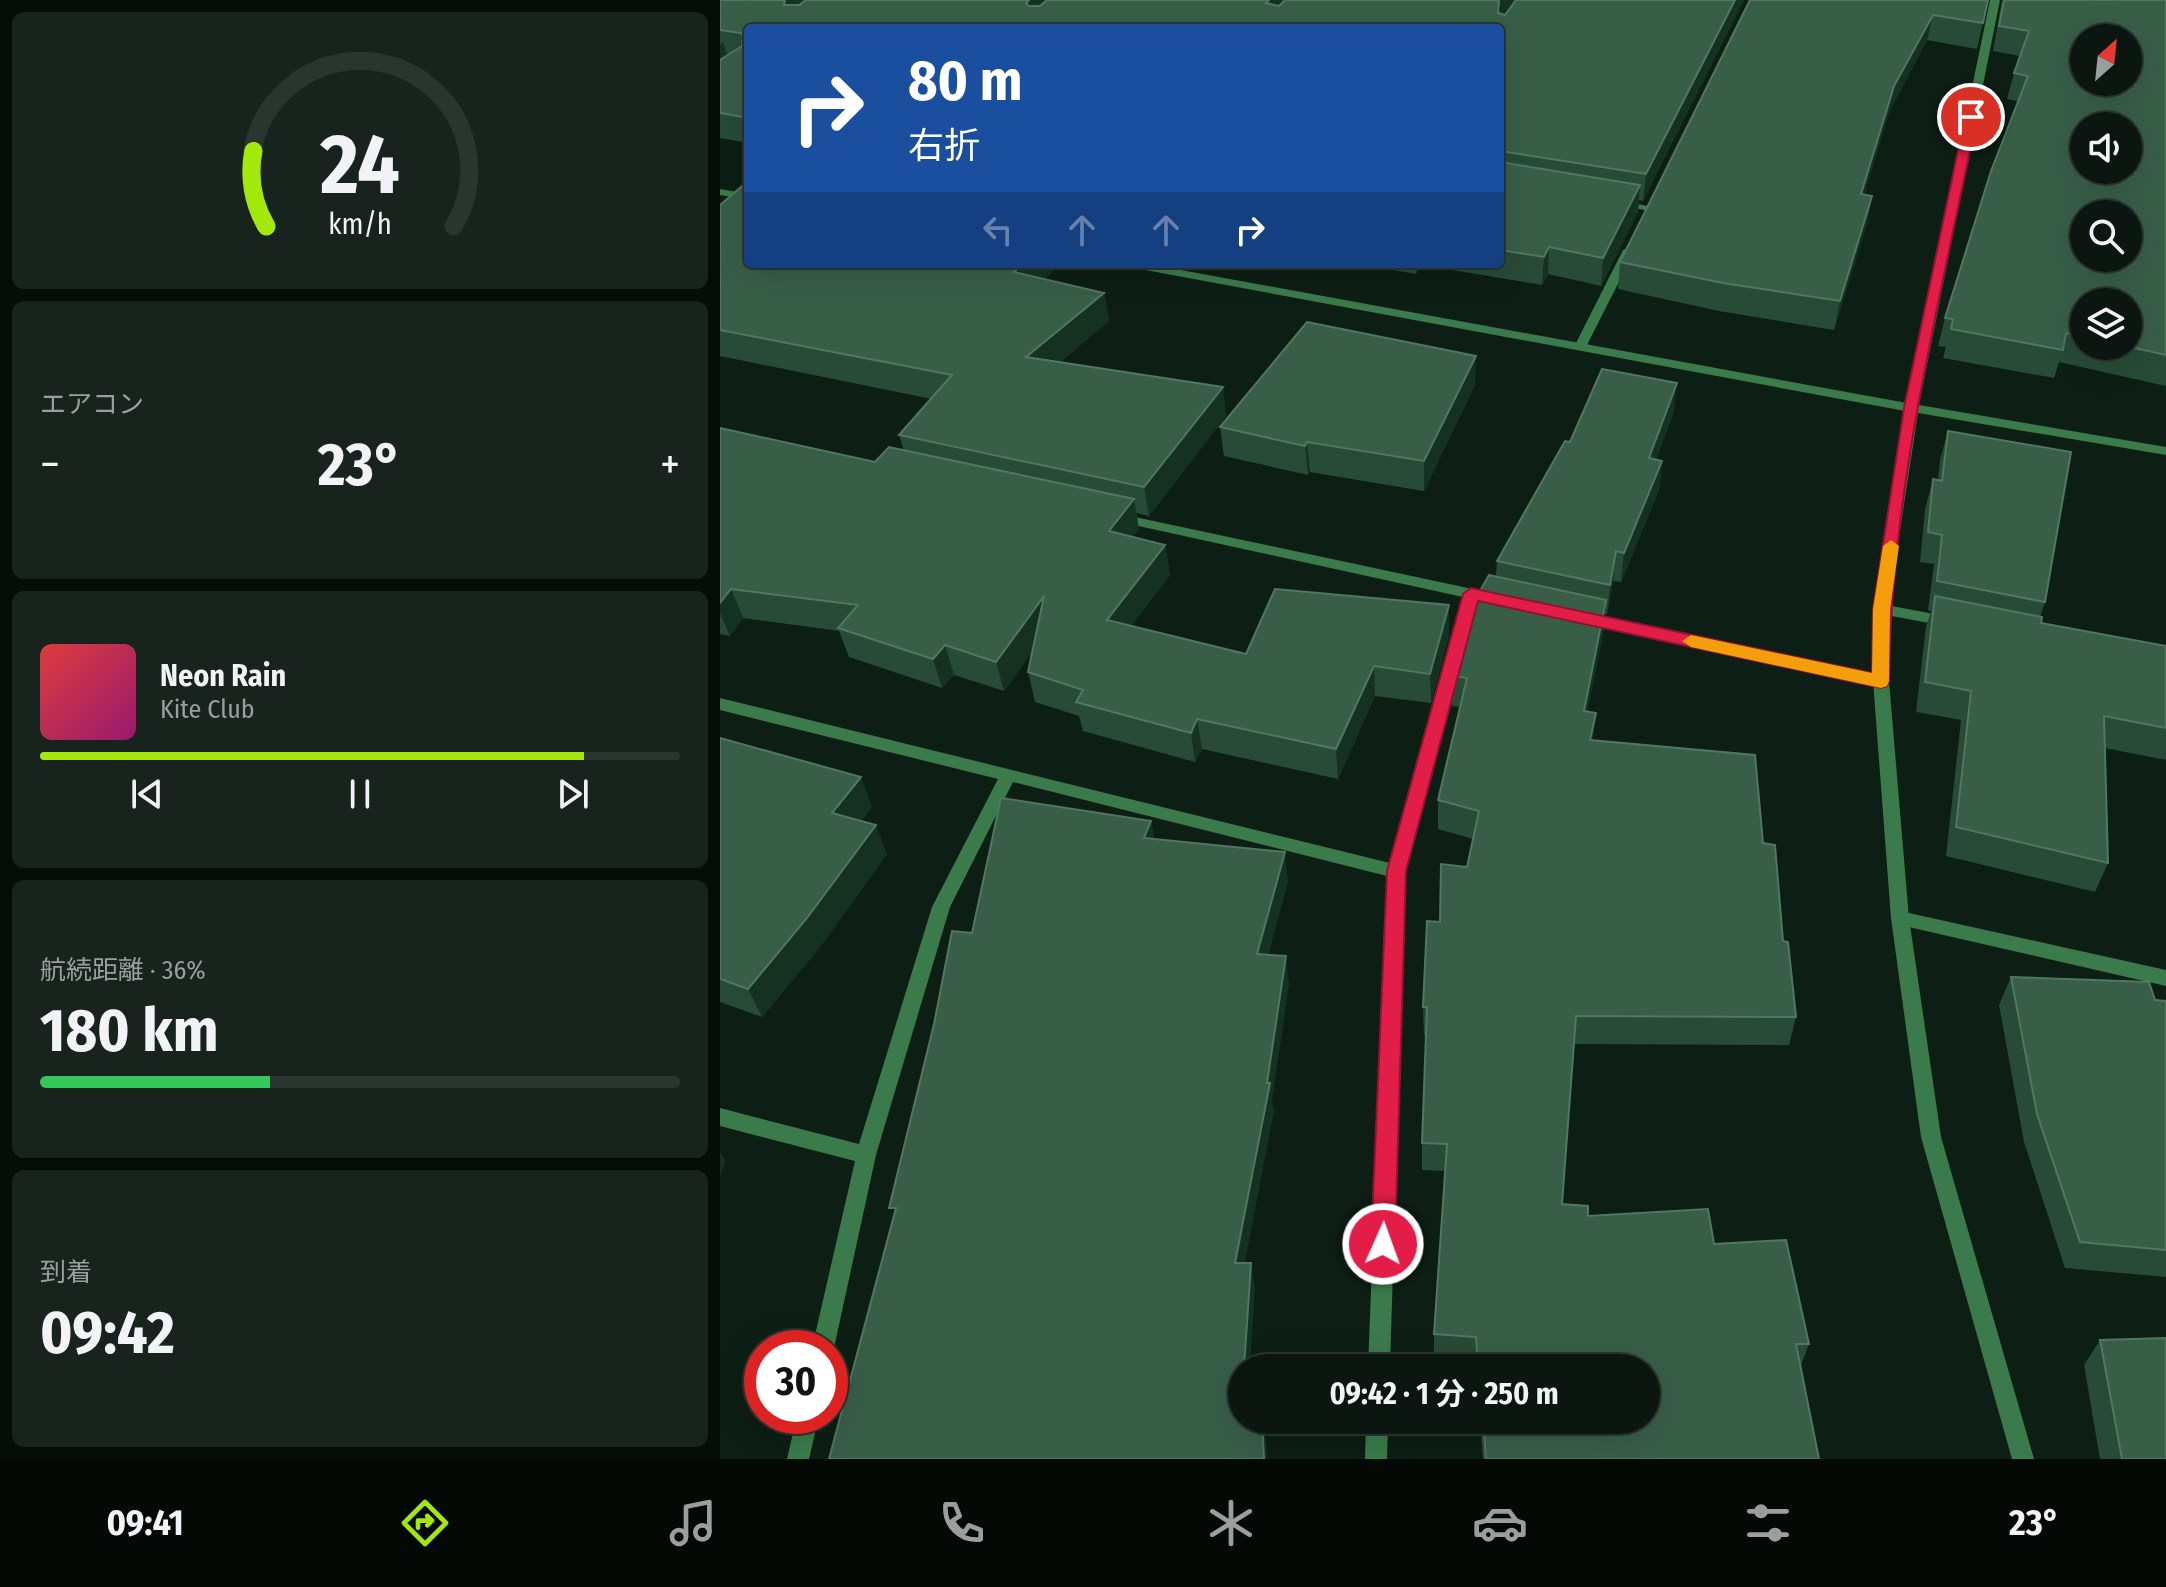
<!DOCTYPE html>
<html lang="ja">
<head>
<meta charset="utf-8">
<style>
	:root { --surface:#0a160f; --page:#18231d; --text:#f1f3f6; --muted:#999f9e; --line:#2a352f; --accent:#a3e90c }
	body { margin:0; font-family:"Fira Sans Condensed","Noto Sans JP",sans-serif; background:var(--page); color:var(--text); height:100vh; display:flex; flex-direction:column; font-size:30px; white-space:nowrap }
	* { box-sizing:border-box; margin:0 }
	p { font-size:26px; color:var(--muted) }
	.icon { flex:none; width:44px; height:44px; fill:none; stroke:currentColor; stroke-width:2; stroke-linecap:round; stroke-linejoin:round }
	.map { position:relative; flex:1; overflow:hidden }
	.sheet { display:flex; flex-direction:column; gap:12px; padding:12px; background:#060c08; width:720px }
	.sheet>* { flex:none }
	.guide { position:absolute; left:24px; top:24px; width:760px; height:244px; border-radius:8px; box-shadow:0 8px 32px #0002,0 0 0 2px var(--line); background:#1a4fa0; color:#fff; overflow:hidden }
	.needle { width:52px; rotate:27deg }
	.fabs { position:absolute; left:1350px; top:24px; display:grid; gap:16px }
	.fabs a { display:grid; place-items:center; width:72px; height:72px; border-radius:50%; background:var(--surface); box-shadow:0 8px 32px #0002,0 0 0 2px var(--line); font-size:40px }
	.speed { position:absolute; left:24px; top:1330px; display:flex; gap:16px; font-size:40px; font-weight:700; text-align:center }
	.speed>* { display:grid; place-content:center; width:104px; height:104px; border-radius:50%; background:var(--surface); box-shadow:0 8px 32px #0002,0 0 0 2px var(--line); line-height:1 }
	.speed .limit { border:12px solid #d22; background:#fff; color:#111 }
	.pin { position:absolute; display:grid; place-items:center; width:68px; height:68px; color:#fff; margin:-34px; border:4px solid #fff; border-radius:50%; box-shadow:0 2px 8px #0007 }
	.me { position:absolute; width:88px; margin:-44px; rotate:2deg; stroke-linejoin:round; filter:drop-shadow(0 0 6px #0008) }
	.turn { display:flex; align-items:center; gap:28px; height:168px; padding:0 32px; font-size:36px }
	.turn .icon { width:104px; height:104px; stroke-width:2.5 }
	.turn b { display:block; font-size:56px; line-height:68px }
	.lanes { display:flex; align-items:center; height:76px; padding:0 32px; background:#0003; justify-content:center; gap:40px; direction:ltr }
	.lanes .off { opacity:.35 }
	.big { font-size:60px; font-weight:700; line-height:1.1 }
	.sheet .card { flex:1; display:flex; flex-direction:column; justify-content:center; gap:12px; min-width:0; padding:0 28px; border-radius:12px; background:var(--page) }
	.sheet .dial { align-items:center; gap:0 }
	.dial svg { height:208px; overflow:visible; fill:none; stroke:var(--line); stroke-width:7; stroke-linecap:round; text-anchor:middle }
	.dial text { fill:var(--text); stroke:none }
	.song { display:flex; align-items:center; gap:24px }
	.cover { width:96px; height:96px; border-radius:12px; background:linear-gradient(135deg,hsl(0 70% 55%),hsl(320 70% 35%)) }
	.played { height:8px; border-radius:4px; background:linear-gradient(90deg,var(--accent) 85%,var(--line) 85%) }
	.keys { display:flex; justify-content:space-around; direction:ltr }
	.heat { display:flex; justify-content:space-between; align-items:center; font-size:44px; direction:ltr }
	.charge { height:12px; border-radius:6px; background:linear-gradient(90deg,#34c759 36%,var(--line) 0) }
	.trip { position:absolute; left:508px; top:1354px; width:432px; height:80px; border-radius:40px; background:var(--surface); box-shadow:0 8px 32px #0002,0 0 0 2px var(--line); font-weight:700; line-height:80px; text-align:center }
	.dock { display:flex; height:128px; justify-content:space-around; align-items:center; background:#040906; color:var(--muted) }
	.dock .icon { width:56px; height:56px }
	.dock .on { color:var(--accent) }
	.dock b { font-size:36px; color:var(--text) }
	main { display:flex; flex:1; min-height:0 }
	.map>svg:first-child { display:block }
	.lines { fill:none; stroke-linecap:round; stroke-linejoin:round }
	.minor { fill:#3b7b4b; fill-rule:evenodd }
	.tertiary { fill:#3b7b4b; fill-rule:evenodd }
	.wall { fill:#274b36; fill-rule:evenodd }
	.shaded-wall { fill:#153121 }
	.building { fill:#385e48; stroke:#50775f; stroke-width:2; fill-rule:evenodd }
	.route { fill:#e11d48; stroke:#92132f; stroke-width:2 }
	.slow { fill:#f59e0b }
</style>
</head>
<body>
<main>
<section class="sheet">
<div class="card dial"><svg viewBox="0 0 100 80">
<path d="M14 69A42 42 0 1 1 86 69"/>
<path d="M14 69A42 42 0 0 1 9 40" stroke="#a3e90c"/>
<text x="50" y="56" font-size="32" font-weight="700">24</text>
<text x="50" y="72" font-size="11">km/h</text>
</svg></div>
<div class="card"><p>エアコン</p>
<div class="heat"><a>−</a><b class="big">23°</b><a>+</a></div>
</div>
<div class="card">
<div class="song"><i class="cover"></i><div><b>Neon Rain</b><p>Kite Club</p></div></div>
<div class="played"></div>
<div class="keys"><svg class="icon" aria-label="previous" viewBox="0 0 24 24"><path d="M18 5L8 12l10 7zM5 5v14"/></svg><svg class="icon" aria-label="pause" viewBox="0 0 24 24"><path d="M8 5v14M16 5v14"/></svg><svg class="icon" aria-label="next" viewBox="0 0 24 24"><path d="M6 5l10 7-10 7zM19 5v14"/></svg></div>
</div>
<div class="card"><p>航続距離 · 36%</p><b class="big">180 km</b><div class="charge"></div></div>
<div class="card"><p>到着</p><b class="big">09:42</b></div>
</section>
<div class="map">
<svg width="1446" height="1459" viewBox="0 0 1446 1459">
	<rect width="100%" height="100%" fill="#0d1e14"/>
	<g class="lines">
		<path class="minor" d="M 896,199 L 936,208 L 930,211 L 892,204 L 892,200 Z
			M 909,247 L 915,250 L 867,345 L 861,349 L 857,348 L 855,345 L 903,250 Z
			M 396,513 L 776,594 L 783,599 L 776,604 L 757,600 L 685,871 L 670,1368 L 648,1368 L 667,876 L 293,782 L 230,907 L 156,1155 L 114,1348 L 110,1356 L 110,1348 L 92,1348 L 135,1161 L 0,1126 L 0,1108 L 139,1144 L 212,907 L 278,779 L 0,710 L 0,698 L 670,863 L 743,597 L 391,520 L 389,517 L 391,514 Z
			M 1161,604 L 1230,617 L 1237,622 L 1230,627 L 1156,613 L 1154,609 Z
			M 866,613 L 1161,676 L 1169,681 L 1161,686 L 861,622 L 859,618 L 861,614 Z
			M 1180,911 L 1446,970 L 1446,986 L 1180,925 L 1174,923 L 1171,918 L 1174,913 Z
			M 77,1416 L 99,1416 L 89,1459 L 67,1459 Z
			M 646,1420 L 668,1420 L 667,1459 L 645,1459 Z"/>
		<path class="tertiary" d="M 1270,0 L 1280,0 L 1199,405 L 1446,447 L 1446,455 L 1198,413 L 1168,609 L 1169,681 L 1189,918 L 1221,1137 L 1314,1459 L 1292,1459 L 1201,1137 L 1171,918 L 1153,681 L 1154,609 L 1185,411 L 409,267 L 403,264 L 428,264 L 1187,403 Z
			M 0,189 L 28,194 L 28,200 L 0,195 Z"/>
	</g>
	<path class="wall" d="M 0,0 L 1024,0 L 923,201 L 919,200 L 918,212 L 881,286 L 828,274 L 822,285 L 702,265 L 696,274 L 641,264 L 780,264 L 780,28 L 28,28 L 28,143 L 0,138 Z
		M 1030,0 L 1268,0 L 1257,49 L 1207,40 L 1169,112 L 1144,195 L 1152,196 L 1147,223 L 1114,330 L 999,311 L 898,289 L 900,262 Z
		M 1282,0 L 1446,0 L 1446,386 L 1339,362 L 1334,378 L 1223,358 L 1226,347 L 1218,346 L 1225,318 L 1298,101 L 1287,99 L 1294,73 L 1300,56 L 1273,51 ZM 1364,302 L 1408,346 L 1364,346 Z
		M 0,205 L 341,264 L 324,279 L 384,293 L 389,321 L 340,362 L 503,387 L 506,416 L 429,516 L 416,513 L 419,529 L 412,537 L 445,545 L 450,575 L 411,626 L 526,654 L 729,605 L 729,635 L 711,703 L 655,696 L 618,779 L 482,749 L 475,762 L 363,731 L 359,716 L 315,702 L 308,672 L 312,652 L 284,691 L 234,675 L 222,688 L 129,657 L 119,631 L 23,618 L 10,636 L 0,634 L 0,428 L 155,462 L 184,451 L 179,435 L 212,399 L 0,356 Z
		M 755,385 L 704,491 L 590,472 L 588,475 L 504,456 L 500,427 Z
		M 954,411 L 936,460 L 942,461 L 939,490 L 901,582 L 893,581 L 887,614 L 885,614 L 884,629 L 867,711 L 873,740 L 1043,843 L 1063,941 L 1076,1017 L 1069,1045 L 854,1044 L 842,1204 L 868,1216 L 994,1244 L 1089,1344 L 1080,1368 L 1099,1459 L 763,1459 L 760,1420 L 926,1420 L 926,1368 L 755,1368 L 755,1362 L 714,1359 L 714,1334 L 725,1171 L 702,1170 L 702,1143 L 706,1035 L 704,1035 L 703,1007 L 720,922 L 747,867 L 753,839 L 718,829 L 718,800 L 740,707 L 732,706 L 732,676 L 776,576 L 777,561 L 850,442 Z
		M 1228,431 L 1325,602 L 1320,617 L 1321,623 L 1446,646 L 1446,760 L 1385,748 L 1388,863 L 1375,892 L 1226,856 L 1241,720 L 1196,712 L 1206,626 L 1211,611 L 1208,610 L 1214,564 L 1200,562 L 1205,509 L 1213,479 L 1218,480 L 1220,460 Z
		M 0,738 L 152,807 L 141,821 L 167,854 L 100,947 L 42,1017 L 0,1002 Z
		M 1291,977 L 1446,1001 L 1446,1277 L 1345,1268 L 1304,1142 L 1279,1005 Z
		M 1380,1340 L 1446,1459 L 1380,1459 L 1364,1365 Z"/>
	<path class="shaded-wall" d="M 65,0 L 105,0 L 71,26 L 64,5 Z
		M 309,0 L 341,0 L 310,28 L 306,3 Z
		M 549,0 L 573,0 L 548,28 L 546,3 Z
		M 779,0 L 795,0 L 778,26 L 778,1 Z
		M 1015,0 L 1024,0 L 923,201 L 926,174 Z
		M 1213,15 L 1207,40 L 1169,112 L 1136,222 L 1141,194 L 1174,86 Z
		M 3,42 L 11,68 L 0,76 L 0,45 Z
		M 920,185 L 918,212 L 881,286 L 883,258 Z
		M 1152,196 L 1147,223 L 1114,330 L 1120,301 Z
		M 829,247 L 828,274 L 822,285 L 824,257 Z
		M 303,264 L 341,264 L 300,300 L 294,272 Z
		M 696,264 L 702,264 L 696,274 Z
		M 384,293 L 389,321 L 312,385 L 306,357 Z
		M 756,356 L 755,385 L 704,491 L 704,461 Z
		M 957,383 L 954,411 L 926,487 L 929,458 Z
		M 503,387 L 506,416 L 429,516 L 424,487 Z
		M 587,442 L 590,472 L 588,475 L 585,446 Z
		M 942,461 L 939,490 L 901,582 L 904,553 Z
		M 414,499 L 419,529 L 394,560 L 389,531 Z
		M 445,545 L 450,575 L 393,650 L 387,620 Z
		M 896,551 L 893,581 L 887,614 L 890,585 Z
		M 11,589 L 23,618 L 10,636 L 0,613 L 0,603 Z
		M 324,596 L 331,626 L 284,691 L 276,662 Z
		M 886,600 L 884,629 L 862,740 L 864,711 Z
		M 729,605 L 729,635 L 711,703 L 710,674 Z
		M 225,645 L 234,675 L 222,688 L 213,659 Z
		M 654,666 L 655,696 L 618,779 L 616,749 Z
		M 876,713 L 873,743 L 870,740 Z
		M 477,719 L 482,749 L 475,762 L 471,733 Z
		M 141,777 L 152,807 L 124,843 L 112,813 Z
		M 431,821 L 437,850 L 424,838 Z
		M 156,825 L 167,854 L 100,947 L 42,1017 L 28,989 Z
		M 565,852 L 568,882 L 541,983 L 537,954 Z
		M 566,956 L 569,985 L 552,1101 L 554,1111 L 520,1288 L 515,1263 L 547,1083 Z
		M 0,1151 L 6,1161 L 0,1176 Z
		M 531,1263 L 535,1288 L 530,1368 L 524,1368 Z
		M 542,1420 L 546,1439 L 547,1459 L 544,1459 Z"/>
	<path class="building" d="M 0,0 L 65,0 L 64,5 L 79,5 L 86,0 L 309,0 L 306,3 L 309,6 L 320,6 L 327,0 L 549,0 L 546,3 L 559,6 L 565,0 L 779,0 L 778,13 L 785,15 L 796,0 L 1015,0 L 926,174 L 780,151 L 780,28 L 28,28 L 28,118 L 0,113 L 0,60 L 22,46 L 23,36 L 21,33 L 0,30 Z
		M 1030,0 L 1268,0 L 1263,23 L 1213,15 L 1174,86 L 1141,194 L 1152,196 L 1120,301 L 1003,283 L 900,262 Z
		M 1284,0 L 1446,0 L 1446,355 L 1406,346 L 1408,346 L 1408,302 L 1364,302 L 1364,337 L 1346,333 L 1343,350 L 1231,329 L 1233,319 L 1225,318 L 1271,171 L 1308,76 L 1294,73 L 1309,31 L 1279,26 ZM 1364,38 L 1408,38 L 1408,82 L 1364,82 ZM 1364,126 L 1408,126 L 1408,170 L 1364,170 ZM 1364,214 L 1408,214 L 1408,258 L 1364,258 Z
		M 780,160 L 780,162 L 920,185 L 883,258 L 829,247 L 824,257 L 780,250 Z
		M 28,181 L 28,264 L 303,264 L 294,272 L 384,293 L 306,357 L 503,387 L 424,487 L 179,435 L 232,375 L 0,330 L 0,205 Z
		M 587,322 L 756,356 L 704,461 L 587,442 L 585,446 L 500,427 Z
		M 882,369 L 957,383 L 929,458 L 942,461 L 904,553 L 896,551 L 890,585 L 777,561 L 845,441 L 850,442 Z
		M 0,428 L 155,462 L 169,447 L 414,499 L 389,531 L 445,545 L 387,620 L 526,654 L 555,589 L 729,605 L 710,674 L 654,666 L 616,749 L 477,719 L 471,733 L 356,702 L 363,690 L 308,672 L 324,596 L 276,662 L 225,645 L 213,659 L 118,628 L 138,605 L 11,589 L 0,603 Z
		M 1228,431 L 1351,452 L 1325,602 L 1217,581 L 1222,535 L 1208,532 L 1213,479 L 1222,481 Z
		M 769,575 L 886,600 L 864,711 L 876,713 L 870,740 L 1035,755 L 1043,843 L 1055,845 L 1063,941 L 1068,942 L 1076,1017 L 856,1016 L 842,1204 L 868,1206 L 868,1216 L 988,1209 L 994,1244 L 1066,1240 L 1089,1344 L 1076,1344 L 1099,1459 L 766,1459 L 763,1420 L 926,1420 L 926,1368 L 758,1368 L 756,1337 L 714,1334 L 727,1144 L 702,1143 L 707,1007 L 703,1007 L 707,921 L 720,922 L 721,864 L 747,867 L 759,811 L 718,800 L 747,678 L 732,676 L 751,607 Z
		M 1215,596 L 1322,617 L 1321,623 L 1446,646 L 1446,728 L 1384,716 L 1388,863 L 1236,827 L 1251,691 L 1205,682 Z
		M 0,738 L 141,777 L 112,813 L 156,825 L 87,918 L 28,989 L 0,979 Z
		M 281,798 L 431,821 L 424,838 L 565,852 L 537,954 L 566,956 L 547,1083 L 550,1083 L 515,1263 L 531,1263 L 524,1368 L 522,1368 L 520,1416 L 522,1416 L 522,1420 L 542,1420 L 544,1459 L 109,1459 L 176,1208 L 169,1208 L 214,1024 L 232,931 L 252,933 Z
		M 1291,977 L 1429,982 L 1435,1000 L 1446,1001 L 1446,1250 L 1360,1242 L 1317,1114 Z
		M 1446,1338 L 1446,1459 L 1402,1459 L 1380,1340 Z"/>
	<path class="route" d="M 1251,113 L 1257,117 C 1220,300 1170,495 1169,681 L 1167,686 L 1161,688 L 758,601 L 686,871 L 675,1244 L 672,1252 L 663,1255 L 655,1252 L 651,1244 L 667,871 L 743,594 L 751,588 L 1152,673 L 1153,609 L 1184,408 L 1245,117 Z"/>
	<path class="slow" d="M 1171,540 L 1179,546 L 1170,609 L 1169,681 L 1167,686 L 1161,688 L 971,647 L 962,641 L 971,635 L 1152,673 L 1153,609 L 1163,546 Z"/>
</svg>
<div class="fabs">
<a><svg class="needle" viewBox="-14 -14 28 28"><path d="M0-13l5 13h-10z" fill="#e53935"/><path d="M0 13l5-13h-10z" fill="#999f9e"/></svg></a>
<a><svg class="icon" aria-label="sound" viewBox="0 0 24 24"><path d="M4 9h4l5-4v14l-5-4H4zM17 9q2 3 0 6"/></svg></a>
<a><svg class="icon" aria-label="search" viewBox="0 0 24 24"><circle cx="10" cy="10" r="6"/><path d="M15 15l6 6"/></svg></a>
<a><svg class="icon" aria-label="layers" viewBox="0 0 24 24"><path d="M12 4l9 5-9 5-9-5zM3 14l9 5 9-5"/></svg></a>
</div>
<div class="speed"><div class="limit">30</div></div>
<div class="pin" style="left:1251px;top:117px;background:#d93025"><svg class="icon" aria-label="arrive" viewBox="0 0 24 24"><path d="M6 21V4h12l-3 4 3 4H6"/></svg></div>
<svg class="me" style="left:663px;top:1244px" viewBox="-20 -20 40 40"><circle r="17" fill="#e11d48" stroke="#fff" stroke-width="3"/><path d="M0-11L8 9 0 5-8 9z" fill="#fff"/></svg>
<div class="trip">09:42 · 1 分 · 250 m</div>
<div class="guide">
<div class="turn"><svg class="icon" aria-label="right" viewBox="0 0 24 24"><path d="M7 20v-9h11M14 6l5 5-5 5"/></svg><div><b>80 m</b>右折</div></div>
<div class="lanes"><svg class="icon off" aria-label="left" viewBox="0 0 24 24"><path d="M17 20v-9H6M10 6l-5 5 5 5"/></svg><svg class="icon off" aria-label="ahead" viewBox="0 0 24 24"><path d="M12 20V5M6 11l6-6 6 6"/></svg><svg class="icon off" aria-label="ahead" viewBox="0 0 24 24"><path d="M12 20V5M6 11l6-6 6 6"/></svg><svg class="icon" aria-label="right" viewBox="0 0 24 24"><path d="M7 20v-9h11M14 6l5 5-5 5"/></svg></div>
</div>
</div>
</main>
<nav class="dock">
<b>09:41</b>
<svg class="icon on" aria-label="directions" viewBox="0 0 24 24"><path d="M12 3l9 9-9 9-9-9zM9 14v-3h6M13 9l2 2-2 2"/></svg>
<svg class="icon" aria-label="music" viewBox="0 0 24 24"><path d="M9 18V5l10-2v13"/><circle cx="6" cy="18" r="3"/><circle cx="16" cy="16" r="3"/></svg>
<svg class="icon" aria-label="phone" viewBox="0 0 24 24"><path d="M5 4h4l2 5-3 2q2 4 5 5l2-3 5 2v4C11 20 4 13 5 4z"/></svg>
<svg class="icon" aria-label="climate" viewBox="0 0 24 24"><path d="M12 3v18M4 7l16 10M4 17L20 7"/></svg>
<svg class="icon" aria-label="car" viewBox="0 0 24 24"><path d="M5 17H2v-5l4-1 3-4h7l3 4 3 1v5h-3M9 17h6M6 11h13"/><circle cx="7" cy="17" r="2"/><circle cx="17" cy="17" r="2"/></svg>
<svg class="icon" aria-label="filters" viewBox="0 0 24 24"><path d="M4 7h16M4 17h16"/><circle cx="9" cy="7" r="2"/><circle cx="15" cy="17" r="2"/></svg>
<b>23°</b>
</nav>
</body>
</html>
